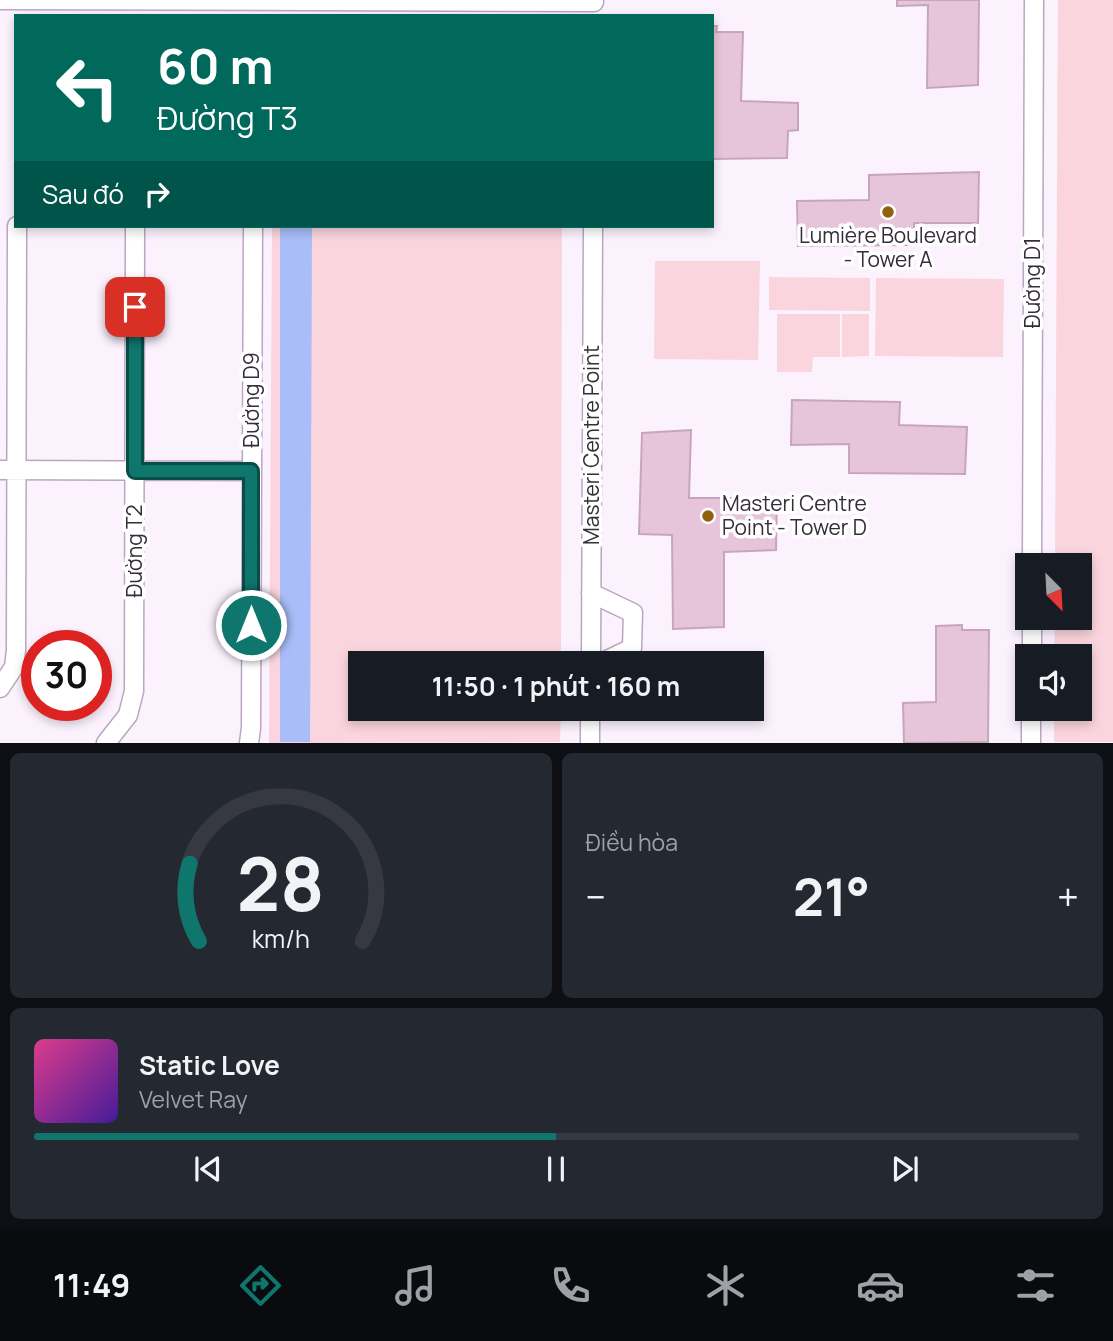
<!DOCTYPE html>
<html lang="vi">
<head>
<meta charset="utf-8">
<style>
	:root { --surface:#171b24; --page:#242831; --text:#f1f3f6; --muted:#9ea1a6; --line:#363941; --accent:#0f766e }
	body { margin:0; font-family:Manrope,sans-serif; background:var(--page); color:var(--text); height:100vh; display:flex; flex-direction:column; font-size:26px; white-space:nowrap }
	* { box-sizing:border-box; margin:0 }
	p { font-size:23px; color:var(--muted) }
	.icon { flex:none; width:38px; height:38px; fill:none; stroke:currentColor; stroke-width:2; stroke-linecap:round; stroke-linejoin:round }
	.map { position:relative; height:743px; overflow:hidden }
	.sheet { display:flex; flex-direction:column; gap:10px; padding:10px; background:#0d0f14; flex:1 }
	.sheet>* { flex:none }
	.guide { position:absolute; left:14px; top:14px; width:700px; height:214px; border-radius:0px; box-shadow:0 4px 10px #0003; background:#00695c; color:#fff; overflow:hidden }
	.needle { width:46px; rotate:156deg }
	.controls { position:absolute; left:1015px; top:553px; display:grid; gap:14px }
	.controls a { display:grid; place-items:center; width:77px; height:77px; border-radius:0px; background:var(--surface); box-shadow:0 4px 10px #0003; font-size:35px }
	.speed { position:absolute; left:21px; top:630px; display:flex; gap:14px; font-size:35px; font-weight:700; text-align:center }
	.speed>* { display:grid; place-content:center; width:91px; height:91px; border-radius:50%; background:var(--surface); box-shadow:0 4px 10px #0003; line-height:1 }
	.speed .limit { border:10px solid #d22; background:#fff; color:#111 }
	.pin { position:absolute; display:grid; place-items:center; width:60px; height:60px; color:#fff; margin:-30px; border-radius:14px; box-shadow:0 4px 10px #0006 }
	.me { position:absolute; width:77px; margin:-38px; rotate:0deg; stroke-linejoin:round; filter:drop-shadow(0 0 5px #0008) }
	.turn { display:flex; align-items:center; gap:24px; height:147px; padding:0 28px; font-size:32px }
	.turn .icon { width:91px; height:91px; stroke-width:2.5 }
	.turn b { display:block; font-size:49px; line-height:60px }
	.then { display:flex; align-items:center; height:66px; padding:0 28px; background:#0003; gap:14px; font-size:26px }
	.big { font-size:52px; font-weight:700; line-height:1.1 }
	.sheet .widget { flex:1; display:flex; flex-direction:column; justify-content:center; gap:10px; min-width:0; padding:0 24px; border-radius:10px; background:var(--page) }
	.sheet .dial { align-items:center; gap:0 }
	.dial svg { height:182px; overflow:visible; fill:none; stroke:var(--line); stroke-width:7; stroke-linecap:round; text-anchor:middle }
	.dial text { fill:var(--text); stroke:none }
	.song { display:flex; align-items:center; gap:21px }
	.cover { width:84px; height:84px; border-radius:10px; background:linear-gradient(135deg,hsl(330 70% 55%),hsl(260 70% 35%)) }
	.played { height:7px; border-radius:4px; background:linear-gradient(90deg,var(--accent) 50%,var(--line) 50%) }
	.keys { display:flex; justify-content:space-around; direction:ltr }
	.heat { display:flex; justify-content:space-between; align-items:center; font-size:38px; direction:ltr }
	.sheet .tiles { flex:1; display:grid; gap:10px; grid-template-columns:1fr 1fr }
	.widget:last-child { grid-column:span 2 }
	.trip { position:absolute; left:348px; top:651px; width:416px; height:70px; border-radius:0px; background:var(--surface); box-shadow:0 4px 10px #0003; font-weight:700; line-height:70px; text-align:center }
	.tabs { display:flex; height:112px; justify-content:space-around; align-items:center; background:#090b0e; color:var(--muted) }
	.tabs .icon { width:49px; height:49px }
	.tabs .current { color:var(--accent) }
	.tabs b { font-size:32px; color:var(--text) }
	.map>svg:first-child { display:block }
	.green { fill:#fad5dd }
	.water { fill:#a9bdf8 }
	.building { fill:#e6c5da; stroke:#c7a6bb; stroke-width:2 }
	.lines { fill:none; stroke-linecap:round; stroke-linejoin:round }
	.minor-casing { stroke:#baa6c2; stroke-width:21 }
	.minor { stroke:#fff; stroke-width:18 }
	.route-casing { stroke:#0a4d48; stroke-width:18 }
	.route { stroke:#0f766e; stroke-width:12 }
	.poi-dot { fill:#90600d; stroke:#fff; stroke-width:2.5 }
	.labels { text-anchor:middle; stroke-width:7; stroke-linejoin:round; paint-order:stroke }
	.poi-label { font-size:21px; fill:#352d38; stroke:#fff }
	.street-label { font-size:21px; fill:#352d38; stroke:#fff }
</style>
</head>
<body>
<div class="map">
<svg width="1113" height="743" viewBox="0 0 1113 743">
	<rect width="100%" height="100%" fill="#fbf2fe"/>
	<path class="green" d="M 1058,0 L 1113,0 L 1113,742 L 1054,742 L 1054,709 L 1080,709 L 1080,656 L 1054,656 L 1055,618 L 1080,618 L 1080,565 L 1055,565 Z
		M 272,226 L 562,226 L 561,663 L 360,663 L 360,709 L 561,709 L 560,742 L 269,743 Z
		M 655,261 L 760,261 L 758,360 L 654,359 Z
		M 769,277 L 870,278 L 870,311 L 769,310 Z
		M 876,278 L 1004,279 L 1003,357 L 875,356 Z
		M 777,314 L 840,314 L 840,357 L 813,357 L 812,372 L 777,372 Z
		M 842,314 L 869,314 L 869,356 L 842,357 Z"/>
	<path class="water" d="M 280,226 L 312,226 L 310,742 L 280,742 Z"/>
	<path class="building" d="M 897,0 L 979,0 L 978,85 L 927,88 L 928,5 L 897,6 Z
		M 712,26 L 717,26 L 716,32 L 743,32 L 741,101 L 798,103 L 798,130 L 788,131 L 787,158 L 712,159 Z
		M 979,172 L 978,223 L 914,223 L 914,245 L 798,246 L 797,201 L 869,200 L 869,175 Z
		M 792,400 L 900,402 L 899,425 L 967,427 L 965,474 L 849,473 L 849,444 L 791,445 Z
		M 691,430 L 689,498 L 777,498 L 776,550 L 724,552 L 724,627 L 673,629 L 672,535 L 639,534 L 642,433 Z
		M 962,625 L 962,630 L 989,630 L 988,742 L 904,743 L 903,703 L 936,702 L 936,626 Z"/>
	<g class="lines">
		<g class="minor-casing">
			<path id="minor" d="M 0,0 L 594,2
				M 0,470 L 251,471
				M 1032,565 L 1034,0
				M 591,593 L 633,613 L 632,648 L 601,663
				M 1032,656 L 1032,618
				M 591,663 L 593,226
				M 0,688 L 14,667 L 16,650 L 17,226
				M 106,743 L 128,715 L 134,691 L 135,226
				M 249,743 L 251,728 L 253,226
				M 590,743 L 590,709
				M 1031,743 L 1031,709"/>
		</g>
		<use href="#minor" class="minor"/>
	</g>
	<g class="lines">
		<g class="route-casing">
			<path id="route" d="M 135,307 L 135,471 L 251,471 L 251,625"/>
		</g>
		<use href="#route" class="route"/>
	</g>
	<g class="poi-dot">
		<circle cx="888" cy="212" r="7"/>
		<circle cx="708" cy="516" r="7"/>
	</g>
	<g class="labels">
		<g class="poi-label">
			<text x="888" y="243">Lumière Boulevard<tspan x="888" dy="24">- Tower A</tspan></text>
			<text x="722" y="511" text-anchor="start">Masteri Centre<tspan x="722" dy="24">Point - Tower D</tspan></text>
		</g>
		<g class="street-label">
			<text transform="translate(1033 283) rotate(-90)" y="7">Đường D1</text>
			<text transform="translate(252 400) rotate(-90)" y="7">Đường D9</text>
			<text transform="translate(592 445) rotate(-90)" y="7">Masteri Centre Point</text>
			<text transform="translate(135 551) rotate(-90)" y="7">Đường T2</text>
		</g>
	</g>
</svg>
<div class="controls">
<a><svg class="needle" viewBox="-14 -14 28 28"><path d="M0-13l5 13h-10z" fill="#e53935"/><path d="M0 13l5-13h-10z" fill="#9ea1a6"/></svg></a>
<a><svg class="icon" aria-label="sound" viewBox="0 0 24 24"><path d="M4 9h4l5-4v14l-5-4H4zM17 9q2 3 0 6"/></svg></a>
</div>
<div class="speed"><div class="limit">30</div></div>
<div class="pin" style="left:135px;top:307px;background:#d93025"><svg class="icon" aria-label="arrive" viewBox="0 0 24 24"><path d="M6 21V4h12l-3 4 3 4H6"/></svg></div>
<svg class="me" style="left:251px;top:625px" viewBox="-20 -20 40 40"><circle r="17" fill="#0f766e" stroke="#fff" stroke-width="3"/><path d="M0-11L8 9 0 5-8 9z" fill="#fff"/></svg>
<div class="trip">11:50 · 1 phút · 160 m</div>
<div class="guide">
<div class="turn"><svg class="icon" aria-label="left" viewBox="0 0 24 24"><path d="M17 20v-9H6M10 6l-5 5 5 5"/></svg><div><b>60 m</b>Đường T3</div></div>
<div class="then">Sau đó<svg class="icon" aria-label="right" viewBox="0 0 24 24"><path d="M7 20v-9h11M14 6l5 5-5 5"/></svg></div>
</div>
</div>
<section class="sheet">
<div class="tiles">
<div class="widget dial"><svg viewBox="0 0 100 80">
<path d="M14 69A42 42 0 1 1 86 69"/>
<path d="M14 69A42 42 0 0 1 10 35" stroke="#0f766e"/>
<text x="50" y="56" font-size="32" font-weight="700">28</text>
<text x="50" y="72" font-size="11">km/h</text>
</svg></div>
<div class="widget"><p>Điều hòa</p>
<div class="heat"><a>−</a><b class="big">21°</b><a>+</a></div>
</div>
<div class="widget">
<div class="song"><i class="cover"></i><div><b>Static Love</b><p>Velvet Ray</p></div></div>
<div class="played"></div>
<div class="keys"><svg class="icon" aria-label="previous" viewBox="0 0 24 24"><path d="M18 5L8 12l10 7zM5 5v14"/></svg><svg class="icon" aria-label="pause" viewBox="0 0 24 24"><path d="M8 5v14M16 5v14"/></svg><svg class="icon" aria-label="next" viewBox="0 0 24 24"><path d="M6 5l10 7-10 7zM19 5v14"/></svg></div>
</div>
</div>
</section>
<nav class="tabs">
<b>11:49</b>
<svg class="icon current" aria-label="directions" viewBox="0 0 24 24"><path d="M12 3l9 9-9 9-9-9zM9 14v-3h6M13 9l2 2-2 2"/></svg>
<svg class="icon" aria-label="music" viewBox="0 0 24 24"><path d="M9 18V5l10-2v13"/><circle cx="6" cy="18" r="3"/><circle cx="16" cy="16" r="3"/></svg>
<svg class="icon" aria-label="phone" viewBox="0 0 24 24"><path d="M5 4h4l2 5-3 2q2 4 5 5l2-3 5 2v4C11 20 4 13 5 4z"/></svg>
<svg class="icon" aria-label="climate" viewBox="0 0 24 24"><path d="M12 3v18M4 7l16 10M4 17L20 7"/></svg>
<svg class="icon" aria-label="car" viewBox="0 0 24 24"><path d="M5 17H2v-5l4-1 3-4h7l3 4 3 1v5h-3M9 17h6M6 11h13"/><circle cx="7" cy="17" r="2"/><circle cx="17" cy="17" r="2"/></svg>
<svg class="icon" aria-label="filters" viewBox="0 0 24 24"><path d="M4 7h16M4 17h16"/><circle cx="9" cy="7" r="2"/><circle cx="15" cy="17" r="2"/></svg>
</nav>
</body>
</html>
